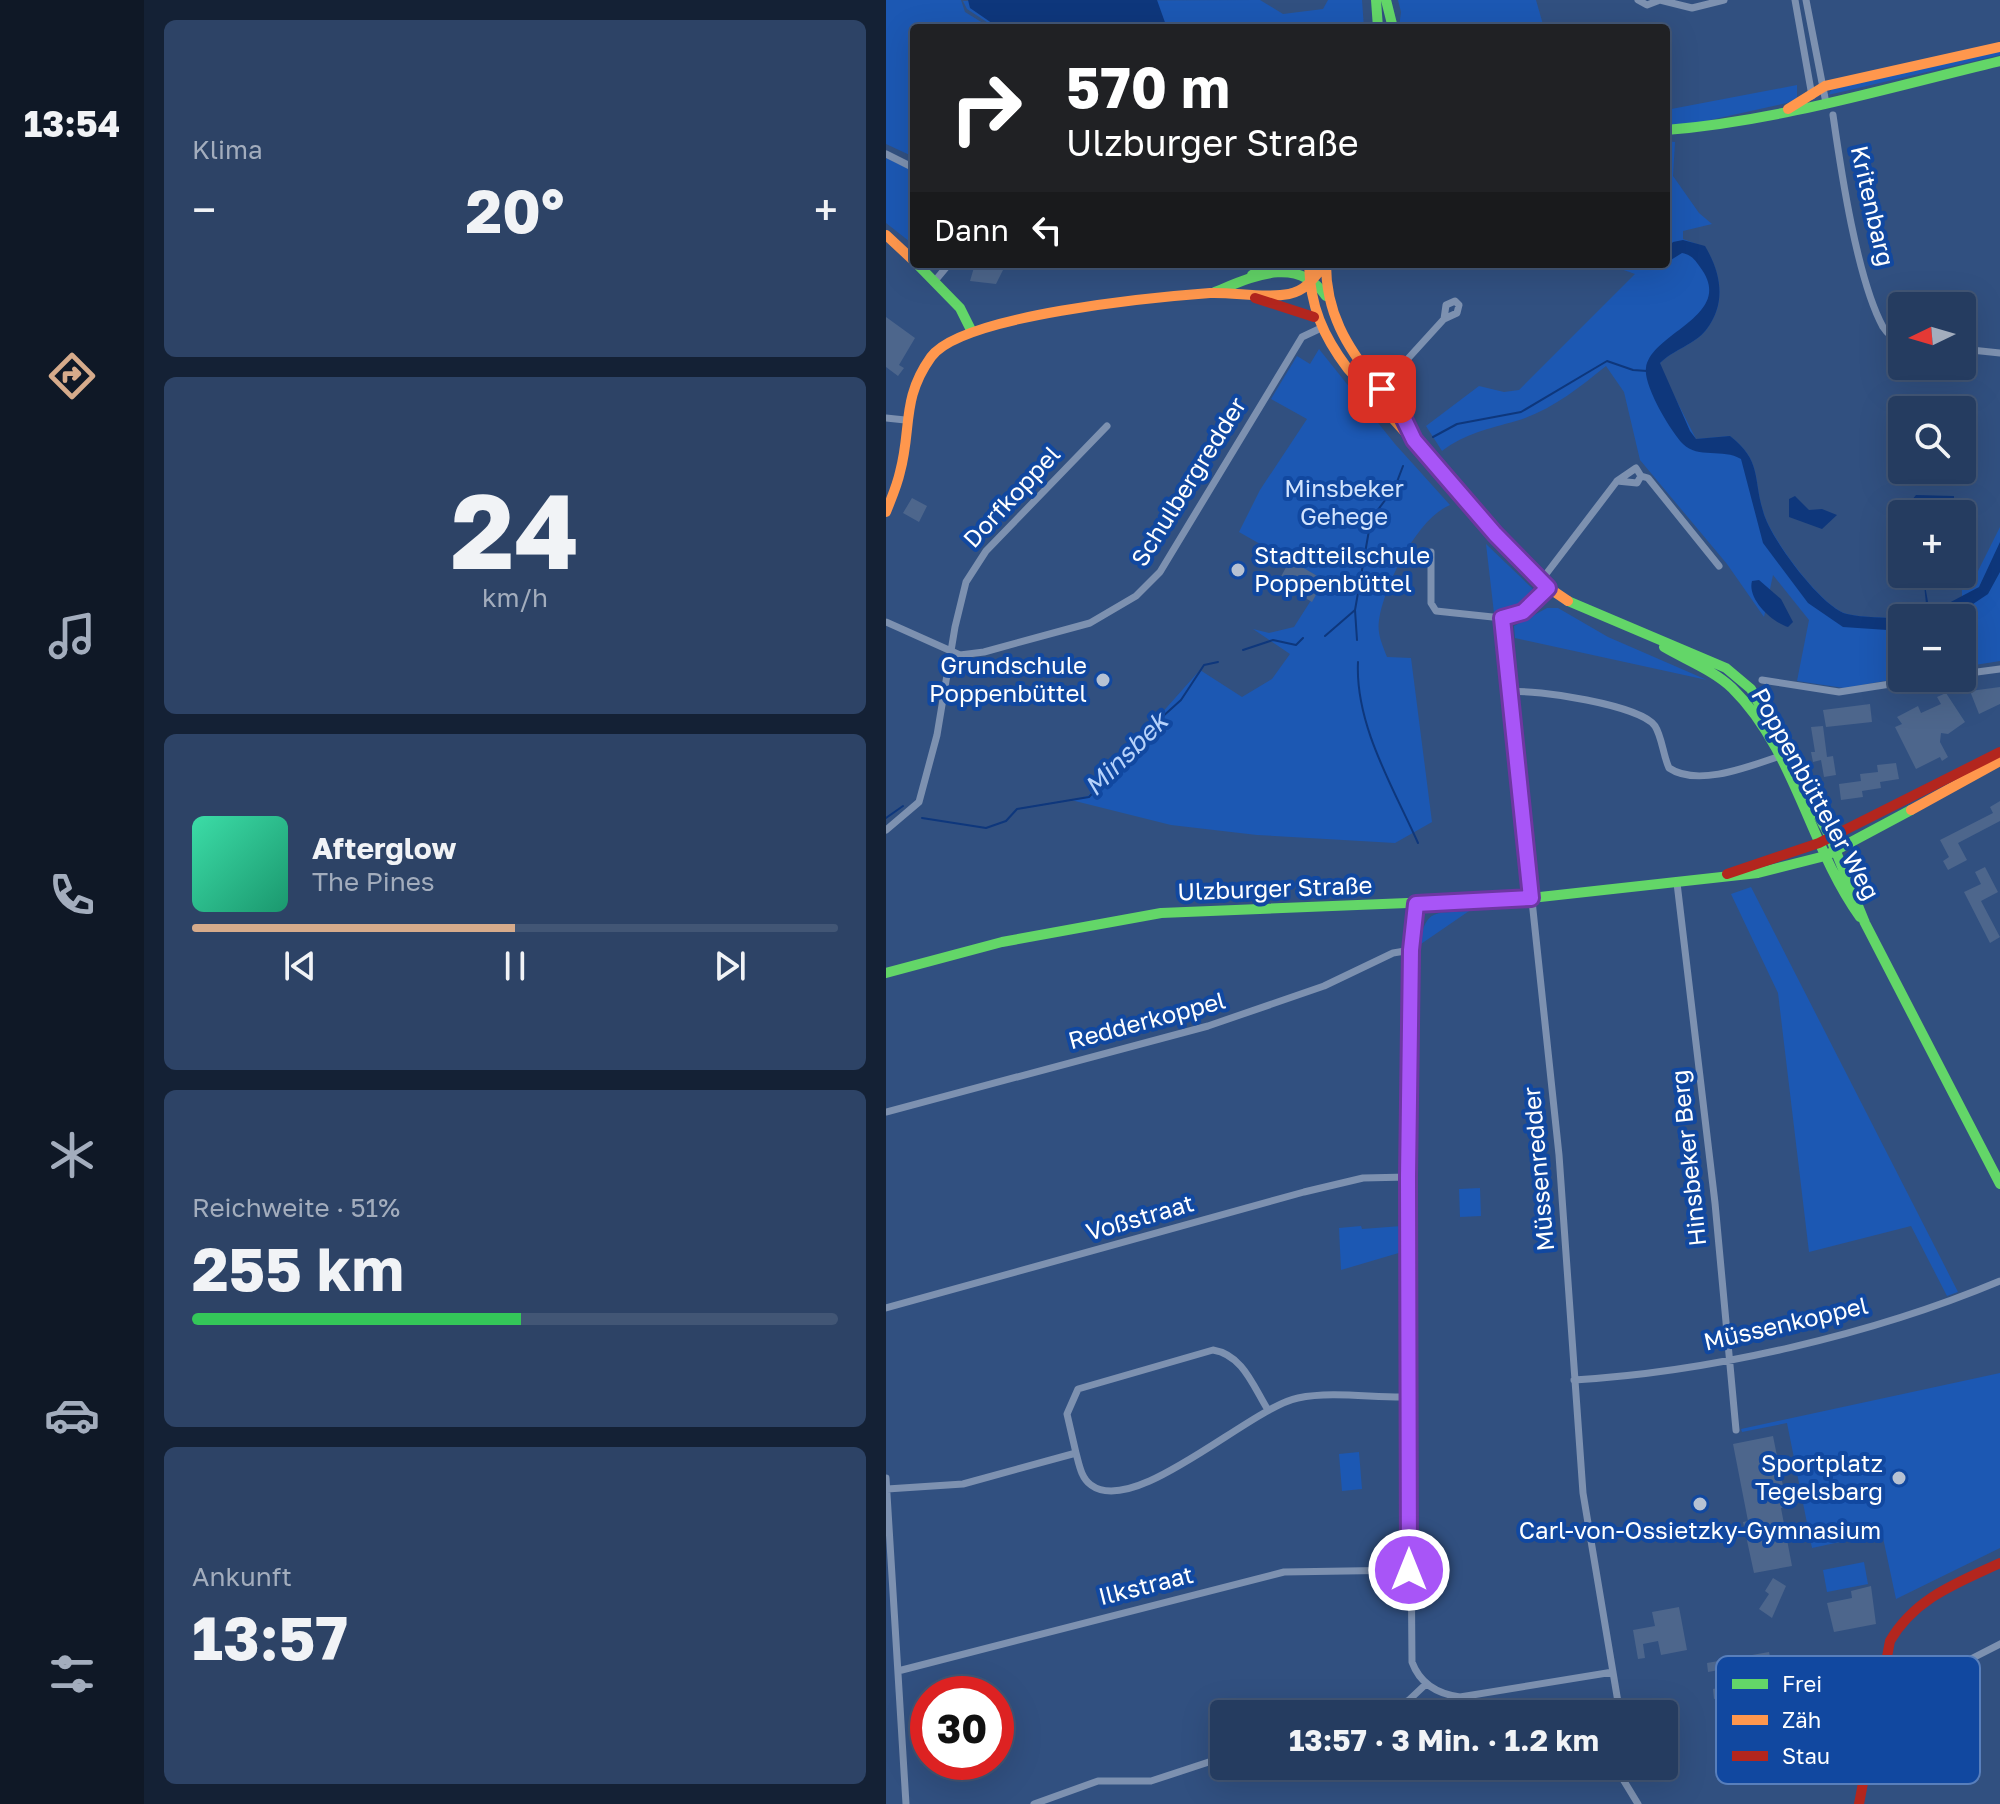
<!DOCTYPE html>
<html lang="de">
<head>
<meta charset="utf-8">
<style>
	:root { --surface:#253c60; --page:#2d4366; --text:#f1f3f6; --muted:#a3adbd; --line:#425675; --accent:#d6ab8b }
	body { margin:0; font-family:"Golos Text",sans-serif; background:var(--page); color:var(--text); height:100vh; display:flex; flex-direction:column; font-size:30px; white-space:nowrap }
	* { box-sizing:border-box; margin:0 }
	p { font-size:26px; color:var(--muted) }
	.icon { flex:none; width:44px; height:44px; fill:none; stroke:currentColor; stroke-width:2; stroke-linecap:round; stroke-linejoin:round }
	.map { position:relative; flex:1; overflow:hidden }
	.details { display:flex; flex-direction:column; gap:20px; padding:20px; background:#142135; width:742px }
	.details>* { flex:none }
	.top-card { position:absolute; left:24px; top:24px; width:760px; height:244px; border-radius:8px; box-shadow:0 8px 32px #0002,0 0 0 2px var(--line); background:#202124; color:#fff; overflow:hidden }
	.needle { width:52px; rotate:265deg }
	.fabs { position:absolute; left:1002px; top:292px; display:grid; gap:16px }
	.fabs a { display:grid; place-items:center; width:88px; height:88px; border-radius:8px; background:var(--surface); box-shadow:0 8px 32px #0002,0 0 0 2px var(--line); font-size:40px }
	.speed { position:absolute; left:24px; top:1676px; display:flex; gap:16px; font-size:40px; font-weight:700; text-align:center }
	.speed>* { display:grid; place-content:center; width:104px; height:104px; border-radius:50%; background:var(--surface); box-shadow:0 8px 32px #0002,0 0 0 2px var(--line); line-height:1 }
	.speed .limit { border:12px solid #d22; background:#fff; color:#111 }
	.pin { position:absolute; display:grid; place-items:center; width:68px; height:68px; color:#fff; margin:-34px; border-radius:16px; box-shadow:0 4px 12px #0006 }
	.me { position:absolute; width:88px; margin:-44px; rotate:0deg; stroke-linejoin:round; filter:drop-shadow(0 0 6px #0008) }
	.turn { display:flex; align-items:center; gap:28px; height:168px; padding:0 24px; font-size:36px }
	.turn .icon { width:104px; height:104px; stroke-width:2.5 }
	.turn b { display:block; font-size:56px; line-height:68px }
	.then { display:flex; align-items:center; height:76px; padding:0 24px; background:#0003; gap:16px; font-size:30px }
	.big { font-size:60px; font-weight:700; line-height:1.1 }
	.details .widget { flex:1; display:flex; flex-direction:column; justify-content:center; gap:12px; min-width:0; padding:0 28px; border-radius:12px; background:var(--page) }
	.details .dial { align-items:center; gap:0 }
	.dial b { font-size:104px; line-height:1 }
	.song { display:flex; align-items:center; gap:24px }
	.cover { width:96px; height:96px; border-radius:12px; background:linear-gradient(135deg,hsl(160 70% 55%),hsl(160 70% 35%)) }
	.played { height:8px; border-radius:4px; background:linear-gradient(90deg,var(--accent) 50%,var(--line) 50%) }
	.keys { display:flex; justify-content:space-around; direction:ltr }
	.heat { display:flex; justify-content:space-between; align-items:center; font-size:44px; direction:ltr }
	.charge { height:12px; border-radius:6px; background:linear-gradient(90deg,#34c759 51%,var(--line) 0) }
	.trip { position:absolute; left:324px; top:1700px; width:468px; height:80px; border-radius:8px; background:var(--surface); box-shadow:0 8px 32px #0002,0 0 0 2px var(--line); font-weight:700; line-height:80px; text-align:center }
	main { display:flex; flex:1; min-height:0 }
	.tab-bar { display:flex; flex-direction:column; width:144px; justify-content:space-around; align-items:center; background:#0f1826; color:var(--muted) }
	.tab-bar .icon { width:56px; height:56px }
	.tab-bar .on { color:var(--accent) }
	.tab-bar b { font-size:36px; color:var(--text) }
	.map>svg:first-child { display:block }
	.green { fill:#1c58b3 }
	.water { fill:#0e377c }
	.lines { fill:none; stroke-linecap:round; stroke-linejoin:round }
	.stream { stroke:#0e377c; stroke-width:2 }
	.building { fill:#4d668c; fill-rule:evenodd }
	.street { stroke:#7d91b0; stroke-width:7 }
	.fast { stroke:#63d668; stroke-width:10 }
	.slow { stroke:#ff974d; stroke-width:10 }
	.jam { stroke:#b3261e; stroke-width:10 }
	.route-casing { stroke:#6d37a1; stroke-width:20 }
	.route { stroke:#a855f7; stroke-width:14 }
	.poi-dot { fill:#b7c2d3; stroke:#1148a0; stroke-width:3 }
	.labels { text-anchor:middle; stroke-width:8; stroke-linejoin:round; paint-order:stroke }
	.street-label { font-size:24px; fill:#fff; stroke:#1148a0 }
	.park-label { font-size:24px; fill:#d2e4fe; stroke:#1148a0 }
	.poi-label { font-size:24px; fill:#fff; stroke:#1148a0; text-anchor:end }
	.water-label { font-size:26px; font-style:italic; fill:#b6d2fb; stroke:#1148a0 }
	.key { fill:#1148a0; stroke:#587fbc; stroke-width:2 }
	.key-label { font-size:22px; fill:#fff }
</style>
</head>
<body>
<main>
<nav class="tab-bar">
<b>13:54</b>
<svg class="icon on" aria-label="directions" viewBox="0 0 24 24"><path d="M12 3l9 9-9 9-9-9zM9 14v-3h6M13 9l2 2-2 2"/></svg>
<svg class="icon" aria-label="music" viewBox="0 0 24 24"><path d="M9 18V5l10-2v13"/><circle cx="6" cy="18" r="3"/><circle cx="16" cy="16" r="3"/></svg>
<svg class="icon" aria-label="phone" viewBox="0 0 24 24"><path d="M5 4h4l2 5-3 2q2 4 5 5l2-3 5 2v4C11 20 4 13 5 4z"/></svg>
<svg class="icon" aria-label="climate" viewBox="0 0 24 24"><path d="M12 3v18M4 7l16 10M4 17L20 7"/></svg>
<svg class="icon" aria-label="car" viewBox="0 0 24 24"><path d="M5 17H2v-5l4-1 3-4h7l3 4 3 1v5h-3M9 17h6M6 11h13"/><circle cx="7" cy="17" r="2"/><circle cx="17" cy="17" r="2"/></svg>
<svg class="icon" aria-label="filters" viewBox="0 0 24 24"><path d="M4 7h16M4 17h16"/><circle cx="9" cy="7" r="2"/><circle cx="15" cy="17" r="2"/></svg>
</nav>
<section class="details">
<div class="widget"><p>Klima</p>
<div class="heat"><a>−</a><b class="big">20°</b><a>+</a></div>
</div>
<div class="widget dial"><b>24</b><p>km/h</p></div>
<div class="widget">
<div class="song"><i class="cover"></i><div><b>Afterglow</b><p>The Pines</p></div></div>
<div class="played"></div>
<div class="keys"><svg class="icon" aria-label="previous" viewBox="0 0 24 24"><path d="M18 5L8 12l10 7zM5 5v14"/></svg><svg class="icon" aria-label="pause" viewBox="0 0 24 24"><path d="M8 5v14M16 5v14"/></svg><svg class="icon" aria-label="next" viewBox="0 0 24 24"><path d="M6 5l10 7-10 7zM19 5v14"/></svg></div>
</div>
<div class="widget"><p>Reichweite · 51%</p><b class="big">255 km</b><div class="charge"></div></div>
<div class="widget"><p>Ankunft</p><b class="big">13:57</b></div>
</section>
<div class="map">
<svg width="1114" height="1804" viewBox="0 0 1114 1804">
	<rect width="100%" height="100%" fill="#315080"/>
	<path class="green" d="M 0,0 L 75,0 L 79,12 L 105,28 L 28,28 L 28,157 L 0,144 Z
		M 374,0 L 397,14 L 437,9 L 442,0 L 476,0 L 478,28 L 110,28 L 81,9 L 77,1 Z
		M 512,0 L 650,0 L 658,28 L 513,28 L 515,12 Z
		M 1114,51 L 1114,55 L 942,95 L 946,89 Z
		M 911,85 L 911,100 L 901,103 L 806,124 L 780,126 L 780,110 Z
		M 780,141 L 789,142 L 787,176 L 813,213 L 826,224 L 797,231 L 797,239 L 819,247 C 835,273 841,303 820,330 C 809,344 787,350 774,363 L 775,370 L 810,439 L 844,436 C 876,461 867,478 877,511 C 883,536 936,608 961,614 C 978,618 998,617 1016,619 L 1016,678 L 958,688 L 911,681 L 923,620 L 887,575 L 878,617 L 841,564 L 754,460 L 738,392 L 720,366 C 693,388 664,411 630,421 C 602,429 580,433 556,451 L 540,426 L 593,386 L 618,392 L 633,390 L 749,274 L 721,264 L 780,264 Z
		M 0,158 L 28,171 L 28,245 L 0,223 Z
		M 433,349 L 509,444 L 564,505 C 531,518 498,586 493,620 C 491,634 496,644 501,657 L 525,658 L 546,822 L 509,843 L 371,835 L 285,825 L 185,800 L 202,796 L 314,670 L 356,697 L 386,679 L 404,654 L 367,629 L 383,633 L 408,627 L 438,580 L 353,532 L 374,490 L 421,419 L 385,399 L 411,356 L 424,364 Z
		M 1114,527 L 1114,661 L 1076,667 L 1076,618 L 1025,618 L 1076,599 L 1076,587 L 1089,577 Z
		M 600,544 L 648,590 L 647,600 L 626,610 L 608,613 Z
		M 661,608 L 672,608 L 722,637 L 821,680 L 629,638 L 628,626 Z
		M 865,887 L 1072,1292 L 1061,1296 L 1025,1226 L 923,1252 L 892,993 L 845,894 Z
		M 583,911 L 532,946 C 542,908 545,914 583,911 Z
		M 594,1188 L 595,1216 L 574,1217 L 573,1189 Z
		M 475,1226 L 476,1229 L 516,1226 L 516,1252 L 455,1270 L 453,1228 Z
		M 1114,1373 L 1114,1548 L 1010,1599 L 996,1533 L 926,1548 L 901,1423 L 856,1432 L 855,1429 Z
		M 473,1452 L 476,1489 L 456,1491 L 453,1454 Z
		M 978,1562 L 982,1584 L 941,1592 L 937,1570 Z"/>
	<path class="water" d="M 82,0 L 271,0 L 281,28 L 113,28 L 84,8 Z
		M 797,240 L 819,246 C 835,273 841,303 820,330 C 809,344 787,350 774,363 L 804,431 L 810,439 L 844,436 C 876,461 867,478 877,511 C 883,537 936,608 961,614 C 978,618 998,617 1016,619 L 1016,631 L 957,627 L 922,603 L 877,543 L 855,459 C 837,448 812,459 797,444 C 785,432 757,385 760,368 C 765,332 851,316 814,267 C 809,260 806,255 796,253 L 780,263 L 780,249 L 787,242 Z
		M 1030,495 L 1068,496 L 1068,514 L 1034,514 L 1025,501 Z
		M 909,496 L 923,510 L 936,509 L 951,515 L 936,529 L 903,517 L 903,499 Z
		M 1114,542 L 1114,572 L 1102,594 L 1066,618 L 1025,618 L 1041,614 L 1037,574 L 1044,613 L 1093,587 Z
		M 873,580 L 895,599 L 907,622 L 902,627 C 886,622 861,599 866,581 Z"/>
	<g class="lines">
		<path class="stream" d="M 547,437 L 571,424 L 635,412 L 721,361 L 747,370 L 761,371
			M 469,610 L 471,640
			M 439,636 L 469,610 L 485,519 L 509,487 L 517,466
			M 357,650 L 387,640 L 410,645 L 417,638
			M 472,662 C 469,725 507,787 532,843
			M 0,818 L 17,806
			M 36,818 L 100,828 L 120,821 L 131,809 L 203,797 L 265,727 L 295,700 L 318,665 L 332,662"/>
	</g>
	<path class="building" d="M 89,264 L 120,264 L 110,284 L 84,281 Z
		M 0,317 L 29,338 L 13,365 L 18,368 L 12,376 L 0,367 Z
		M 26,498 L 41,506 L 33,522 L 17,513 Z
		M 404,560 L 438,580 L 426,602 L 392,582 Z
		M 1114,687 L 1114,704 L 1093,714 L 1084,691 Z
		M 1060,693 L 1079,722 L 1062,734 L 1055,733 L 1054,742 L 1062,757 L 1056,761 L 1054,757 L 1030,769 L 1009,727 L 1016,724 L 1011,717 L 1032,706 L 1035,713 L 1055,704 L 1051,697 Z
		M 984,704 L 986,722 L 940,727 L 937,710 Z
		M 937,726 L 941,757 L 947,756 L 950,775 L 938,777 L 935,760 L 927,762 L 925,752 L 929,752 L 925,727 Z
		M 1010,763 L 1013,779 L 994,782 L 995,788 L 976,791 L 977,797 L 955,800 L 953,784 L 975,781 L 974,774 L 992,772 L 991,765 Z
		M 1114,801 L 1114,821 L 1072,843 L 1081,860 L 1062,870 L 1057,861 L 1063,857 L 1054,840 L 1107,813 L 1104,807 Z
		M 1099,867 L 1112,892 L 1095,901 L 1114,937 L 1104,943 L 1078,892 L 1095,884 L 1089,872 Z
		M 887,1436 L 901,1506 L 895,1508 L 906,1566 L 868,1573 L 857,1522 L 862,1521 L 847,1444 Z
		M 887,1578 L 900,1586 L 886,1618 L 873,1609 L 883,1594 L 879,1591 Z
		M 985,1586 L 990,1624 L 948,1632 L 941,1603 L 966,1598 L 965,1591 Z
		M 793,1607 L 801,1650 L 775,1655 L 772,1641 L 757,1644 L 759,1658 L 752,1659 L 747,1630 L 769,1626 L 766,1612 Z
		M 883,1652 L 885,1661 L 874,1663 L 877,1680 L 888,1678 L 890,1687 L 828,1699 L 827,1689 L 836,1687 L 833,1670 L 822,1672 L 821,1663 ZM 868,1664 L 871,1681 L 842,1687 L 839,1669 Z"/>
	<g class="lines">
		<path class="street" d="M 752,0 L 761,5 L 774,0
			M 774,0 L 806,8 L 838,0
			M 909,0 L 926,96
			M 920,0 L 940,103
			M 947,115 C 955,171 971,279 997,327 C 1002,335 1007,339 1016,342
			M 0,154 L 28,168
			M 48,282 L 63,264
			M 1076,349 L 1114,353
			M 487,397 L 558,319 L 571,313 L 573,305 L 569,301 L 560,305 L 558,319
			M 0,418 L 19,420
			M 755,476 L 762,478 L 833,566
			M 545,552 L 545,603 L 550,611 L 616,618 L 673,1155 L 697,1493 L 734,1714
			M 654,582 L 731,481 L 751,483 L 755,476 L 750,468 L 731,481
			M 616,618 L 637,612 L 662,588
			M 0,622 L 74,655 L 98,652 L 204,623 L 250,596 L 274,572 L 416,337 L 433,329
			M 1076,674 L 1114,669
			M 876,680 L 953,692 L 1043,678
			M 624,692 C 649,689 755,705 769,726 C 776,737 777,755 783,768 C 811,787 862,767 891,757
			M 0,830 L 33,802 L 51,735 L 69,627 L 80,582 L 100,551 L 221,426
			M 791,883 L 829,1203 L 850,1430
			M 530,904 L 525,950 L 522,1177 L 526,1662 C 534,1684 552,1694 574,1697 L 727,1672
			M 0,1112 L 322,1026 L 438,986 L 507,953 L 525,950
			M 0,1308 L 418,1192 L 477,1178 L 522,1177
			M 688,1380 C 825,1372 988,1334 1114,1281
			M 190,1453 L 181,1414 L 192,1389 L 327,1350 C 357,1355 367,1386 382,1410
			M 0,1478 L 20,1804
			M 1,1489 L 77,1484 L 190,1453 C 193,1464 195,1478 205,1485 C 249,1518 365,1407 412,1398 C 447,1391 487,1398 522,1397
			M 1075,1664 L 1114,1644
			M 12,1671 L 398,1572 L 523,1570
			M 497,1714 L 523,1700 L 540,1684
			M 734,1766 L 738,1781 L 752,1804
			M 148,1804 L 212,1781 L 265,1781 L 338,1757"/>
		<path class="fast" d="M 490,0 L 492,28
			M 500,0 L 507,28
			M 780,130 C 893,121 1004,87 1114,61
			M 31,264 L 74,308 L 85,330
			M 366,275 L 384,264
			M 329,292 C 368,276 411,255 440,296
			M 682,601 L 840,668 L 865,689 L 944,837 L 979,923 L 1114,1184
			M 778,647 C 800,660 827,670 846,688 C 909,750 923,846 974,917
			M 0,973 L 116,942 L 275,913 L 645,898 L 872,873 L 939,856 L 1025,810"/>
		<path class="slow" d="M 902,109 L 939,86 L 1114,47
			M 0,235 L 28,261
			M 423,264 C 424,306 437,336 462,369 L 654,582 L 682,601
			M 440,264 C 440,312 460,346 490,383 C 502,398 516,411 520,430
			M 0,512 C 5,499 11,486 14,472 C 26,428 15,399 45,357 C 75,315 269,297 324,293 C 349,292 378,299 403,294 C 420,291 429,277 439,264
			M 1025,810 L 1114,761"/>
		<path class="jam" d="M 369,298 L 428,317
			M 841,874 L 933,843 L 1114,752
			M 973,1804 L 1004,1641 C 1029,1598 1071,1583 1114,1563"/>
	</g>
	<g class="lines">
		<g class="route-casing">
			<path id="route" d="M 496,389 L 517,417 L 528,440 L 609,534 L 662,588 L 637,612 L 616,618 L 645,898 L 530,904 L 525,950 L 522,1177 L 523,1570"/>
		</g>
		<use href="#route" class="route"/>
	</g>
	<g class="poi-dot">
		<circle cx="352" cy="570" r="8"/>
		<circle cx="217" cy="680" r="8"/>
		<circle cx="1013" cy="1478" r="8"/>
		<circle cx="814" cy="1504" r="8"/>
	</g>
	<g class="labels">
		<g class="street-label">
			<text transform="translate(986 206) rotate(77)" y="8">Kritenbarg</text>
			<text transform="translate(303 482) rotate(-58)" y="8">Schulbergredder</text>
			<text transform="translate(126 497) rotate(-47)" y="8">Dorfkoppel</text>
			<text transform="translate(929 794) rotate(61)" y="8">Poppenbütteler Weg</text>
			<text transform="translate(389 889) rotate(-2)" y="8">Ulzburger Straße</text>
			<text transform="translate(261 1021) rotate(-15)" y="8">Redderkoppel</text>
			<text transform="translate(803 1158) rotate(-96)" y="8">Hinsbeker Berg</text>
			<text transform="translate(653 1169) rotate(-95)" y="8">Müssenredder</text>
			<text transform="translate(254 1218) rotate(-16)" y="8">Voßstraat</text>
			<text transform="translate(900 1324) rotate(-13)" y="8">Müssenkoppel</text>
			<text transform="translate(260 1586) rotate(-14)" y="8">Ilkstraat</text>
		</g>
		<g class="park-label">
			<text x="458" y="497">Minsbeker<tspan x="458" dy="28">Gehege</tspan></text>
		</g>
		<g class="poi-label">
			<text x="368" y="564" text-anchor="start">Stadtteilschule<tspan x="368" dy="28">Poppenbüttel</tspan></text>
			<text x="201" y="674">Grundschule<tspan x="201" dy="28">Poppenbüttel</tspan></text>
			<text x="997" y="1472">Sportplatz<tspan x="997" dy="28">Tegelsbarg</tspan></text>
			<text x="814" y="1539" text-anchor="middle">Carl-von-Ossietzky-Gymnasium</text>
		</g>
		<g class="water-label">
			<text transform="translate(240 754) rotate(-45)" y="9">Minsbek</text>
		</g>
	</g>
	<rect x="830" y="1656" width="264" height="128" rx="12" class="key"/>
	<rect x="846" y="1679" width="36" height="10" fill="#63d668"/>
	<rect x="846" y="1715" width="36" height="10" fill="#ff974d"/>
	<rect x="846" y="1751" width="36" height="10" fill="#b3261e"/>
	<g class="key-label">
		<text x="896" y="1692">Frei</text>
		<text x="896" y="1728">Zäh</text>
		<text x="896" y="1764">Stau</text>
	</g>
</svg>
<div class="fabs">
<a><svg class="needle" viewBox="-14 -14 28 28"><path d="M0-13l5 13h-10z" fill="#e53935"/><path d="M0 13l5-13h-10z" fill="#a3adbd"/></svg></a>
<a><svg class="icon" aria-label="search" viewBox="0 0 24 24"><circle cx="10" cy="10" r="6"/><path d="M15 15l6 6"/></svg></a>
<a>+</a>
<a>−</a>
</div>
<div class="speed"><div class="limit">30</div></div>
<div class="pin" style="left:496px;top:389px;background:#d93025"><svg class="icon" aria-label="arrive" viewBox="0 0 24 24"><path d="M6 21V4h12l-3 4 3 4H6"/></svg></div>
<svg class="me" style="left:523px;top:1570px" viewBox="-20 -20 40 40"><circle r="17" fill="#a855f7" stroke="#fff" stroke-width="3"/><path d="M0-11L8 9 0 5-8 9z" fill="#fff"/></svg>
<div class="trip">13:57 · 3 Min. · 1.2 km</div>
<div class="top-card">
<div class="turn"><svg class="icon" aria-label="right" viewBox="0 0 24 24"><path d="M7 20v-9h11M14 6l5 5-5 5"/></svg><div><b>570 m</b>Ulzburger Straße</div></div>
<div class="then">Dann<svg class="icon" aria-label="left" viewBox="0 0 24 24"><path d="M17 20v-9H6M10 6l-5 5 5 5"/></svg></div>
</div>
</div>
</main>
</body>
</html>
